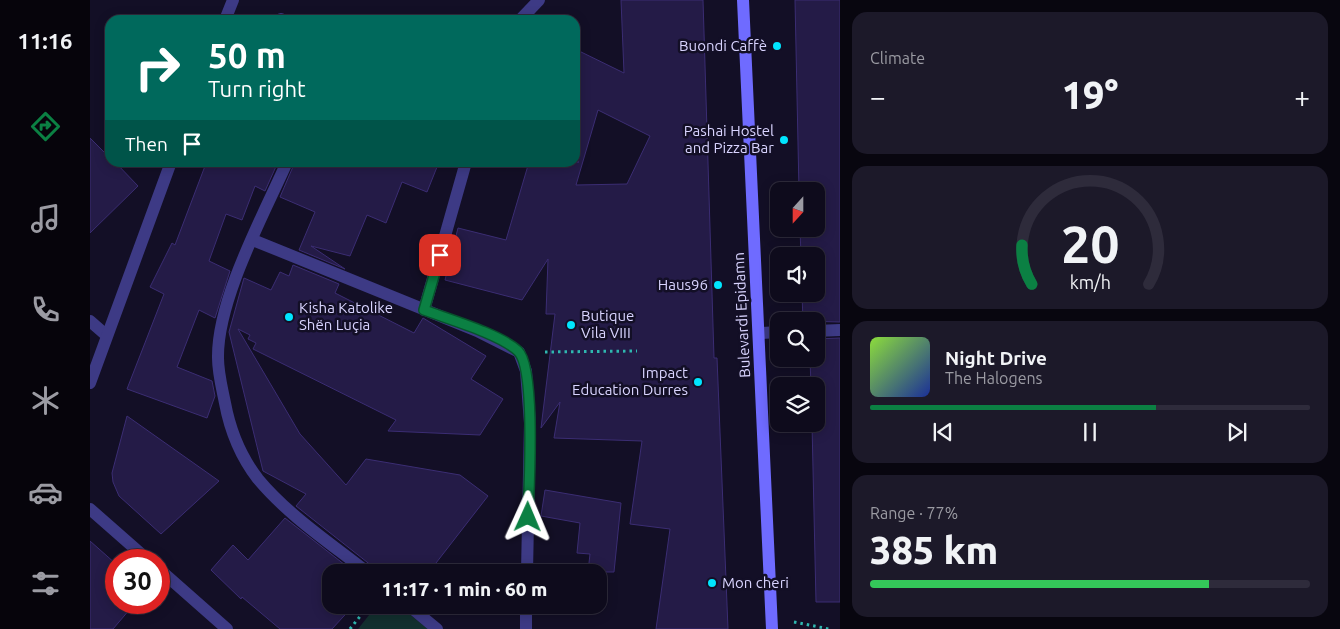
<!DOCTYPE html>
<html lang="en">
<head>
<meta charset="utf-8">
<style>
	:root { --surface:#0e0b1c; --page:#1c1929; --text:#f1f3f6; --muted:#9b9ba3; --line:#2e2b3b; --accent:#0b8043 }
	body { margin:0; font-family:Ubuntu,sans-serif; background:var(--page); color:var(--text); height:100vh; display:flex; flex-direction:column; font-size:19px; white-space:nowrap }
	* { box-sizing:border-box; margin:0 }
	p { font-size:16px; color:var(--muted) }
	.icon { flex:none; width:28px; height:28px; fill:none; stroke:currentColor; stroke-width:2; stroke-linecap:round; stroke-linejoin:round }
	.map { position:relative; flex:1; overflow:hidden }
	.sheet { display:flex; flex-direction:column; gap:12px; padding:12px; background:#08060f; width:500px }
	.sheet>* { flex:none }
	.banner { position:absolute; left:15px; top:15px; width:475px; height:152px; border-radius:15px; box-shadow:0 2px 12px #0003,0 0 0 1px var(--line); background:#00695c; color:#fff; overflow:hidden }
	.needle { width:32px; rotate:201deg }
	.fabs { position:absolute; left:680px; top:182px; display:grid; gap:10px }
	.fabs a { display:grid; place-items:center; width:55px; height:55px; border-radius:10px; background:var(--surface); box-shadow:0 2px 12px #0003,0 0 0 1px var(--line); font-size:25px }
	.speed { position:absolute; left:15px; top:549px; display:flex; gap:10px; font-size:25px; font-weight:700; text-align:center }
	.speed>* { display:grid; place-content:center; width:65px; height:65px; border-radius:50%; background:var(--surface); box-shadow:0 2px 12px #0003,0 0 0 1px var(--line); line-height:1 }
	.speed .limit { border:8px solid #d22; background:#fff; color:#111 }
	.pin { position:absolute; display:grid; place-items:center; width:42px; height:42px; color:#fff; margin:-21px; border-radius:10px; box-shadow:0 2px 8px #0006 }
	.me { position:absolute; width:55px; margin:-28px; rotate:1deg; stroke-linejoin:round; filter:drop-shadow(0 0 4px #0008) }
	.turn { display:flex; align-items:center; gap:18px; height:105px; padding:0 20px; font-size:22px }
	.turn .icon { width:65px; height:65px; stroke-width:2.5 }
	.turn b { display:block; font-size:35px; line-height:42px }
	.then { display:flex; align-items:center; height:48px; padding:0 20px; background:#0003; gap:10px; font-size:19px }
	.big { font-size:38px; font-weight:800; line-height:1.1 }
	.sheet .widget { flex:1; display:flex; flex-direction:column; justify-content:center; gap:8px; min-width:0; padding:0 18px; border-radius:15px; background:var(--page) }
	.sheet .dial { align-items:center; gap:0 }
	.dial svg { height:130px; overflow:visible; fill:none; stroke:var(--line); stroke-width:7; stroke-linecap:round; text-anchor:middle }
	.dial text { fill:var(--text); stroke:none }
	.song { display:flex; align-items:center; gap:15px }
	.cover { width:60px; height:60px; border-radius:8px; background:linear-gradient(135deg,hsl(90 70% 55%),hsl(230 70% 35%)) }
	.played { height:5px; border-radius:2px; background:linear-gradient(90deg,var(--accent) 65%,var(--line) 65%) }
	.keys { display:flex; justify-content:space-around; direction:ltr }
	.heat { display:flex; justify-content:space-between; align-items:center; font-size:28px; direction:ltr }
	.charge { height:8px; border-radius:4px; background:linear-gradient(90deg,#34c759 77%,var(--line) 0) }
	.trip { position:absolute; left:232px; top:564px; width:285px; height:50px; border-radius:15px; background:var(--surface); box-shadow:0 2px 12px #0003,0 0 0 1px var(--line); font-weight:800; line-height:50px; text-align:center }
	main { display:flex; flex:1; min-height:0 }
	.menu { display:flex; flex-direction:column; width:90px; justify-content:space-around; align-items:center; background:#06040b; color:var(--muted) }
	.menu .icon { width:35px; height:35px }
	.menu .on { color:var(--accent) }
	.menu b { font-size:22px; color:var(--text) }
	.map>svg:first-child { display:block }
	.green { fill:#12302f }
	.building { fill:#241b47; stroke:#3b2d73; fill-rule:evenodd }
	.lines { fill:none; stroke-linecap:round; stroke-linejoin:round }
	.path { stroke:#2fb8b0; stroke-width:3; stroke-dasharray:2.5 4; stroke-linecap:butt }
	.lane { stroke:#3d3a85; stroke-width:12 }
	.street { stroke:#3d3a85; stroke-width:12 }
	.secondary { stroke:#6f6bff; stroke-width:12 }
	.route-casing { stroke:#07532c; stroke-width:12 }
	.route { stroke:#0b8043; stroke-width:9 }
	.poi-dot { fill:#00e5ff; stroke:#130f26; stroke-width:2 }
	.labels { text-anchor:middle; stroke-width:5; stroke-linejoin:round; paint-order:stroke }
	.poi-label { font-size:15px; fill:#d9d4ff; stroke:#130f26; text-anchor:end }
	.street-label { font-size:15px; fill:#d9d4ff; stroke:#130f26 }
</style>
</head>
<body>
<main>
<nav class="menu">
<b>11:16</b>
<svg class="icon on" aria-label="directions" viewBox="0 0 24 24"><path d="M12 3l9 9-9 9-9-9zM9 14v-3h6M13 9l2 2-2 2"/></svg>
<svg class="icon" aria-label="music" viewBox="0 0 24 24"><path d="M9 18V5l10-2v13"/><circle cx="6" cy="18" r="3"/><circle cx="16" cy="16" r="3"/></svg>
<svg class="icon" aria-label="phone" viewBox="0 0 24 24"><path d="M5 4h4l2 5-3 2q2 4 5 5l2-3 5 2v4C11 20 4 13 5 4z"/></svg>
<svg class="icon" aria-label="climate" viewBox="0 0 24 24"><path d="M12 3v18M4 7l16 10M4 17L20 7"/></svg>
<svg class="icon" aria-label="car" viewBox="0 0 24 24"><path d="M5 17H2v-5l4-1 3-4h7l3 4 3 1v5h-3M9 17h6M6 11h13"/><circle cx="7" cy="17" r="2"/><circle cx="17" cy="17" r="2"/></svg>
<svg class="icon" aria-label="filters" viewBox="0 0 24 24"><path d="M4 7h16M4 17h16"/><circle cx="9" cy="7" r="2"/><circle cx="15" cy="17" r="2"/></svg>
</nav>
<div class="map">
<svg width="750" height="629" viewBox="0 0 750 629">
	<rect width="100%" height="100%" fill="#130f26"/>
	<path class="green" d="M 287,605 L 308,605 L 338,629 L 268,629 Z"/>
	<path class="building" d="M 531,0 L 613,0 L 624,358 L 627,358 L 638,629 L 566,629 L 580,529 L 540,524 L 552,441 L 464,438 L 470,402 L 451,428 L 465,314 L 456,314 L 458,259 L 432,300 L 355,280 L 368,228 L 416,240 L 439,162 L 489,162 L 485,162 L 485,49 L 534,73 ZM 508,110 L 560,136 L 537,184 L 486,185 Z
		M 705,0 L 750,0 L 750,322 L 713,321 L 712,294 L 726,294 L 726,256 L 711,256 L 710,229 L 726,229 L 726,191 L 709,191 Z
		M 0,138 L 20,158 L 20,162 L 25,162 L 48,186 L 0,233 Z
		M 109,162 L 188,162 L 175,191 L 165,186 L 152,220 L 136,214 L 119,261 L 140,271 L 125,318 L 109,310 L 87,367 L 122,381 L 125,396 L 117,418 L 37,389 L 74,294 L 60,287 L 82,243 L 85,245 L 115,166 Z
		M 205,162 L 349,162 L 337,192 L 312,182 L 296,223 L 277,215 L 260,256 L 221,246 L 255,269 L 209,250 L 225,212 L 190,197 Z
		M 203,265 L 249,284 L 245,293 L 324,333 L 333,318 L 396,356 L 381,379 L 413,399 L 390,435 L 298,431 L 306,420 L 163,349 L 166,343 L 158,339 L 160,335 L 148,329 L 210,434 L 256,485 L 276,459 L 370,475 L 398,496 L 339,572 L 285,572 L 282,566 L 206,506 L 216,494 L 173,471 L 139,332 L 154,278 L 181,290 L 190,272 L 199,276 Z
		M 750,338 L 750,602 L 726,602 L 722,424 L 726,424 L 726,386 L 721,386 L 720,359 L 726,359 L 726,339 Z
		M 37,416 L 129,481 L 71,534 L 29,496 L 23,482 L 22,473 Z
		M 455,490 L 531,503 L 524,572 L 498,572 L 500,554 L 487,553 L 490,523 L 451,516 Z
		M 195,518 L 264,572 L 241,572 L 241,605 L 264,605 L 242,629 L 190,629 L 152,597 L 151,599 L 121,570 L 143,545 L 158,560 Z
		M 0,541 L 26,564 L 26,602 L 46,602 L 23,629 L 0,629 Z"/>
	<g class="lines">
		<path class="path" d="M 455,352 L 547,351
			M 704,622 L 739,629
			M 260,629 L 279,605"/>
		<path class="lane" d="M 0,321 L 16,335"/>
		<path class="street" d="M 191,19 L 192,20
			M 135,20 L 143,0
			M 430,20 L 449,0
			M 197,162 C 173,216 127,300 128,358 C 128,373 132,388 135,403 C 140,430 151,457 168,479 C 198,515 240,543 277,572
			M 163,240 L 387,331 L 429,352 L 436,371 L 440,423 L 437,572
			M 334,310 L 376,162
			M 726,331 L 750,330
			M 670,333 L 689,332
			M 0,383 L 81,162
			M 0,509 L 58,560
			M 69,569 L 137,629
			M 318,605 L 347,629
			M 436,629 L 436,605"/>
		<path class="secondary" d="M 653,0 L 682,629"/>
	</g>
	<g class="lines">
		<g class="route-casing">
			<path id="route" d="M 350,255 L 334,310 C 358,319 410,334 428,351 C 446,368 439,488 438,517"/>
		</g>
		<use href="#route" class="route"/>
	</g>
	<g class="poi-dot">
		<circle cx="687" cy="46" r="5"/>
		<circle cx="694" cy="140" r="5"/>
		<circle cx="628" cy="285" r="5"/>
		<circle cx="199" cy="317" r="5"/>
		<circle cx="481" cy="325" r="5"/>
		<circle cx="608" cy="382" r="5"/>
		<circle cx="622" cy="583" r="5"/>
	</g>
	<g class="labels">
		<g class="poi-label">
			<text x="677" y="51">Buondi Caffè</text>
			<text x="684" y="136">Pashai Hostel<tspan x="684" dy="17">and Pizza Bar</tspan></text>
			<text x="618" y="290">Haus96</text>
			<text x="209" y="313" text-anchor="start">Kisha Katolike<tspan x="209" dy="17">Shën Luçia</tspan></text>
			<text x="491" y="321" text-anchor="start">Butique<tspan x="491" dy="17">Vila VIII</tspan></text>
			<text x="598" y="378">Impact<tspan x="598" dy="17">Education Durres</tspan></text>
			<text x="632" y="588" text-anchor="start">Mon cheri</text>
		</g>
		<g class="street-label">
			<text transform="translate(652 315) rotate(-93)" y="5">Bulevardi Epidamn</text>
		</g>
	</g>
</svg>
<div class="fabs">
<a><svg class="needle" viewBox="-14 -14 28 28"><path d="M0-13l5 13h-10z" fill="#e53935"/><path d="M0 13l5-13h-10z" fill="#9b9ba3"/></svg></a>
<a><svg class="icon" aria-label="sound" viewBox="0 0 24 24"><path d="M4 9h4l5-4v14l-5-4H4zM17 9q2 3 0 6"/></svg></a>
<a><svg class="icon" aria-label="search" viewBox="0 0 24 24"><circle cx="10" cy="10" r="6"/><path d="M15 15l6 6"/></svg></a>
<a><svg class="icon" aria-label="layers" viewBox="0 0 24 24"><path d="M12 4l9 5-9 5-9-5zM3 14l9 5 9-5"/></svg></a>
</div>
<div class="speed"><div class="limit">30</div></div>
<div class="pin" style="left:350px;top:255px;background:#d93025"><svg class="icon" aria-label="arrive" viewBox="0 0 24 24"><path d="M6 21V4h12l-3 4 3 4H6"/></svg></div>
<svg class="me" style="left:438px;top:517px" viewBox="-20 -20 40 40"><path d="M0-17L14 15 0 8-14 15z" fill="#0b8043" stroke="#fff" stroke-width="4"/></svg>
<div class="trip">11:17 · 1 min · 60 m</div>
<div class="banner">
<div class="turn"><svg class="icon" aria-label="right" viewBox="0 0 24 24"><path d="M7 20v-9h11M14 6l5 5-5 5"/></svg><div><b>50 m</b>Turn right</div></div>
<div class="then">Then<svg class="icon" aria-label="arrive" viewBox="0 0 24 24"><path d="M6 21V4h12l-3 4 3 4H6"/></svg></div>
</div>
</div>
<section class="sheet">
<div class="widget"><p>Climate</p>
<div class="heat"><a>−</a><b class="big">19°</b><a>+</a></div>
</div>
<div class="widget dial"><svg viewBox="0 0 100 80">
<path d="M14 69A42 42 0 1 1 86 69"/>
<path d="M14 69A42 42 0 0 1 8 45" stroke="#0b8043"/>
<text x="50" y="56" font-size="32" font-weight="700">20</text>
<text x="50" y="72" font-size="11">km/h</text>
</svg></div>
<div class="widget">
<div class="song"><i class="cover"></i><div><b>Night Drive</b><p>The Halogens</p></div></div>
<div class="played"></div>
<div class="keys"><svg class="icon" aria-label="previous" viewBox="0 0 24 24"><path d="M18 5L8 12l10 7zM5 5v14"/></svg><svg class="icon" aria-label="pause" viewBox="0 0 24 24"><path d="M8 5v14M16 5v14"/></svg><svg class="icon" aria-label="next" viewBox="0 0 24 24"><path d="M6 5l10 7-10 7zM19 5v14"/></svg></div>
</div>
<div class="widget"><p>Range · 77%</p><b class="big">385 km</b><div class="charge"></div></div>
</section>
</main>
</body>
</html>
